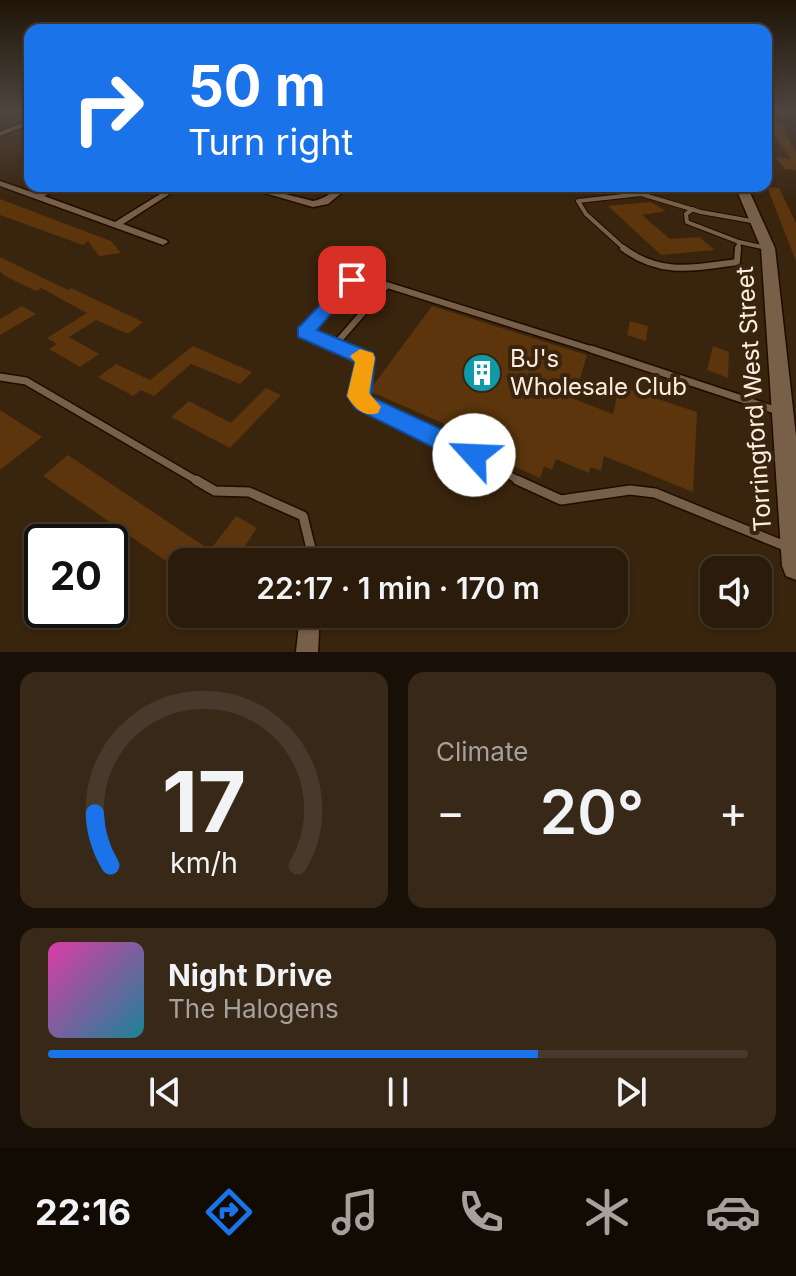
<!DOCTYPE html>
<html lang="en">
<head>
<meta charset="utf-8">
<style>
	:root { --surface:#2b1b0a; --page:#372818; --text:#f1f3f6; --muted:#a6a19c; --line:#47392b; --accent:#1a73e8 }
	body { margin:0; font-family:Inter,sans-serif; background:var(--page); color:var(--text); height:100vh; display:flex; flex-direction:column; font-size:30px; white-space:nowrap }
	* { box-sizing:border-box; margin:0 }
	p { font-size:26px; color:var(--muted) }
	.icon { flex:none; width:44px; height:44px; fill:none; stroke:currentColor; stroke-width:2; stroke-linecap:round; stroke-linejoin:round }
	.map { position:relative; height:652px; overflow:hidden }
	.panel { display:flex; flex-direction:column; gap:20px; padding:20px; background:#180f06; flex:1 }
	.panel>* { flex:none }
	.hud { position:absolute; left:24px; top:24px; width:748px; height:168px; border-radius:16px; box-shadow:0 2px 6px #0004,0 0 0 2px var(--line); background:#1a73e8; color:#fff; overflow:hidden }
	.tools { position:absolute; left:700px; top:556px; display:grid; gap:16px }
	.tools a { display:grid; place-items:center; width:72px; height:72px; border-radius:16px; background:var(--surface); box-shadow:0 2px 6px #0004,0 0 0 2px var(--line); font-size:40px }
	.speed { position:absolute; left:24px; top:524px; display:flex; gap:16px; font-size:40px; font-weight:700; text-align:center }
	.speed>* { display:grid; place-content:center; width:104px; height:104px; border-radius:50%; background:var(--surface); box-shadow:0 2px 6px #0004,0 0 0 2px var(--line); line-height:1 }
	.speed .limit { border:4px solid #111; border-radius:12px; background:#fff; color:#111 }
	.pin { position:absolute; display:grid; place-items:center; width:68px; height:68px; color:#fff; margin:-34px; border-radius:16px; box-shadow:0 4px 12px #0006 }
	.me { position:absolute; width:88px; margin:-44px; rotate:295deg; stroke-linejoin:round; filter:drop-shadow(0 0 6px #0008) }
	.turn { display:flex; align-items:center; gap:28px; height:168px; padding:0 32px; font-size:36px }
	.turn .icon { width:104px; height:104px; stroke-width:2.5 }
	.turn b { display:block; font-size:56px; line-height:68px }
	.big { font-size:60px; font-weight:600; line-height:1.1 }
	.panel .tile { flex:1; display:flex; flex-direction:column; justify-content:center; gap:12px; min-width:0; padding:0 28px; border-radius:16px; background:var(--page) }
	.panel .dial { align-items:center; gap:0 }
	.dial svg { height:208px; overflow:visible; fill:none; stroke:var(--line); stroke-width:7; stroke-linecap:round; text-anchor:middle }
	.dial text { fill:var(--text); stroke:none }
	.song { display:flex; align-items:center; gap:24px }
	.cover { width:96px; height:96px; border-radius:12px; background:linear-gradient(135deg,hsl(320 70% 55%),hsl(190 70% 35%)) }
	.played { height:8px; border-radius:4px; background:linear-gradient(90deg,var(--accent) 70%,var(--line) 70%) }
	.keys { display:flex; justify-content:space-around; direction:ltr }
	.heat { display:flex; justify-content:space-between; align-items:center; font-size:44px; direction:ltr }
	.panel .tiles { flex:1; display:grid; gap:20px; grid-template-columns:1fr 1fr }
	.tile:last-child { grid-column:span 2 }
	.trip { position:absolute; left:168px; top:548px; width:460px; height:80px; border-radius:16px; background:var(--surface); box-shadow:0 2px 6px #0004,0 0 0 2px var(--line); font-weight:600; line-height:80px; text-align:center }
	.tab-bar { display:flex; height:128px; justify-content:space-around; align-items:center; background:#110b04; color:var(--muted) }
	.tab-bar .icon { width:56px; height:56px }
	.tab-bar .selected { color:var(--accent) }
	.tab-bar b { font-size:36px; color:var(--text) }
	.map>svg:first-child { display:block }
	.building { fill:#5c350c }
	.lines { fill:none; stroke-linecap:round; stroke-linejoin:round }
	.lane-far3-casing { stroke:#1f0c00; stroke-width:6 }
	.lane-far2-casing { stroke:#1f0c00; stroke-width:9 }
	.lane-far1-casing { stroke:#1f0c00; stroke-width:10 }
	.lane-casing { stroke:#1f0c00; stroke-width:12 }
	.street-casing { stroke:#1f0c00; stroke-width:3 }
	.secondary-casing { stroke:#1f0c00; stroke-width:3 }
	.lane-far3 { stroke:#785f48; stroke-width:4 }
	.lane-far2 { stroke:#785f48; stroke-width:6 }
	.lane-far1 { stroke:#785f48; stroke-width:7 }
	.lane { stroke:#785f48; stroke-width:9 }
	.street { fill:#785f48; fill-rule:evenodd }
	.secondary { fill:#785f48; fill-rule:evenodd }
	.route { fill:#1a73e8; stroke:#114b97; stroke-width:2 }
	.slow { fill:#f59e0b }
	.labels { text-anchor:middle; stroke-width:8; stroke-linejoin:round; paint-order:stroke }
	.poi-label { font-size:24px; fill:#fcede0; stroke:#39240d; text-anchor:start }
	.street-label { font-size:24px; fill:#fcede0; stroke:#39240d }
</style>
</head>
<body>
<div class="map">
<svg width="796" height="652" viewBox="0 0 796 652">
	<rect width="100%" height="100%" fill="#39240d"/>
	<path class="building" d="M 771,123 L 785,125 L 786,135 L 796,151 L 796,170 L 785,169 L 775,157 L 791,159 L 774,135 Z
		M 767,187 L 779,188 L 796,223 L 796,261 Z
		M 0,199 L 111,241 L 121,253 L 99,256 L 88,241 L 83,245 L 0,215 Z
		M 651,202 L 666,211 L 642,215 L 670,239 L 699,237 L 715,250 L 661,255 L 608,206 Z
		M 0,257 L 68,290 L 71,288 L 143,322 L 128,334 L 96,320 L 69,337 L 99,354 L 80,367 L 49,349 L 57,344 L 47,338 L 87,313 L 41,288 L 36,291 L 5,276 L 0,271 Z
		M 22,306 L 36,314 L 0,335 L 0,319 Z
		M 432,306 L 587,355 L 574,399 L 613,414 L 619,386 L 697,412 L 693,492 L 604,456 L 601,471 L 591,467 L 589,473 L 556,459 L 552,470 L 544,466 L 540,478 L 498,459 L 502,449 L 369,391 Z
		M 630,321 L 648,326 L 646,341 L 627,335 Z
		M 193,346 L 252,372 L 240,384 L 191,364 L 154,396 L 141,390 L 133,396 L 98,377 L 116,364 L 150,380 Z
		M 713,346 L 729,352 L 728,378 L 707,370 Z
		M 266,388 L 281,395 L 230,448 L 171,417 L 189,401 L 231,423 Z
		M 0,410 L 42,437 L 0,470 Z
		M 68,455 L 210,550 L 236,516 L 257,528 L 234,562 L 182,562 L 182,572 L 43,476 Z"/>
	<g class="lines">
		<g class="lane-far3-casing">
			<path id="lane-far3" d="M 693,209 L 686,214 L 687,222 L 739,242
				M 626,250 L 586,214 L 578,201 L 641,194 L 701,212 L 757,222
				M 738,250 L 739,242 L 766,248"/>
		</g>
		<g class="lane-far2-casing">
			<path id="lane-far2" d="M 623,248 C 660,276 694,268 737,262 L 738,248
				M 334,346 L 304,332 L 352,280 L 382,290
				M 346,351 L 334,346 L 387,285 L 597,351"/>
		</g>
		<g class="lane-far1-casing">
			<path id="lane-far1" d="M 341,349 L 366,358 L 358,396 L 364,403 L 474,455 L 521,482
				M 591,349 L 778,411
				M 0,377 L 26,381 L 199,482"/>
		</g>
		<g class="lane-casing">
			<path id="lane" d="M 196,480 L 215,491 L 249,492 L 303,516 L 313,557
				M 517,480 L 561,500 L 630,490 L 655,493 L 785,546"/>
		</g>
		<g class="street-casing">
			<path id="street" d="M 30,120 L 30,124 L 0,136 L 0,132 Z
				M 0,181 L 37,194 L 53,186 L 63,186 L 44,196 L 115,222 L 173,186 L 182,186 L 123,224 L 166,240 L 168,242 L 163,245 L 0,186 Z
				M 240,186 L 253,186 L 313,201 C 328,199 335,186 350,186 L 328,204 L 313,207 Z
				M 314,552 L 321,554 L 323,562 L 305,562 L 307,554 Z
				M 300,614 L 320,614 L 318,652 L 296,652 Z"/>
		</g>
		<g class="secondary-casing">
			<path id="secondary" d="M 735,186 L 747,186 L 775,248 L 796,436 L 796,580 L 786,576 L 782,566 L 761,248 Z"/>
		</g>
		<use href="#lane-far3" class="lane-far3"/>
		<use href="#lane-far2" class="lane-far2"/>
		<use href="#lane-far1" class="lane-far1"/>
		<use href="#lane" class="lane"/>
		<use href="#street" class="street"/>
		<use href="#secondary" class="secondary"/>
	</g>
	<linearGradient id="sky" x2="0" y2="1"><stop stop-color="#1f1407"/><stop offset="0.55" stop-color="#4e4540"/><stop offset="1" stop-color="#4e4540" stop-opacity="0"/></linearGradient>
	<rect width="796" height="203" fill="url(#sky)"/>
	<path class="route" d="M 352,275 L 360,280 L 317,330 L 373,353 L 375,358 L 371,397 L 482,448 L 486,455 L 482,463 L 474,466 L 465,463 L 356,409 L 347,396 L 355,362 L 298,337 L 298,328 L 347,277 Z"/>
	<path class="slow" d="M 360,349 L 373,353 L 375,358 L 369,393 L 381,407 L 378,413 C 364,418 354,408 347,396 L 355,362 L 350,356 Z"/>
	<defs>
		<g id="building-disc" transform="scale(2)"><circle r="9.5" fill="#0f9aa8" stroke="#39240d"/><path d="M-4-6H4V6H1V3H-1V6H-4ZM-2.5-4.3h1.7v1.8h-1.7ZM.8-4.3h1.7v1.8H.8ZM-2.5-1h1.7V.8h-1.7ZM.8-1h1.7V.8H.8Z" fill="#fff"/></g>
	</defs>
	<g fill-rule="evenodd">
		<use href="#building-disc" x="482" y="373"/>
	</g>
	<g class="labels">
		<g class="poi-label">
			<text x="510" y="367">BJ's<tspan x="510" dy="28">Wholesale Club</tspan></text>
		</g>
		<g class="street-label">
			<text transform="translate(754 399) rotate(-94)" y="8">Torringford West Street</text>
		</g>
	</g>
</svg>
<div class="tools">
<a><svg class="icon" aria-label="sound" viewBox="0 0 24 24"><path d="M4 9h4l5-4v14l-5-4H4zM17 9q2 3 0 6"/></svg></a>
</div>
<div class="speed"><div class="limit">20</div></div>
<div class="pin" style="left:352px;top:280px;background:#d93025"><svg class="icon" aria-label="arrive" viewBox="0 0 24 24"><path d="M6 21V4h12l-3 4 3 4H6"/></svg></div>
<svg class="me" style="left:474px;top:455px" viewBox="-20 -20 40 40"><circle r="19" fill="#fff"/><path d="M0-13L10 11 0 6-10 11z" fill="#1a73e8"/></svg>
<div class="trip">22:17 · 1 min · 170 m</div>
<div class="hud">
<div class="turn"><svg class="icon" aria-label="right" viewBox="0 0 24 24"><path d="M7 20v-9h11M14 6l5 5-5 5"/></svg><div><b>50 m</b>Turn right</div></div>
</div>
</div>
<section class="panel">
<div class="tiles">
<div class="tile dial"><svg viewBox="0 0 100 80">
<path d="M14 69A42 42 0 1 1 86 69"/>
<path d="M14 69A42 42 0 0 1 8 49" stroke="#1a73e8"/>
<text x="50" y="56" font-size="32" font-weight="700">17</text>
<text x="50" y="72" font-size="11">km/h</text>
</svg></div>
<div class="tile"><p>Climate</p>
<div class="heat"><a>−</a><b class="big">20°</b><a>+</a></div>
</div>
<div class="tile">
<div class="song"><i class="cover"></i><div><b>Night Drive</b><p>The Halogens</p></div></div>
<div class="played"></div>
<div class="keys"><svg class="icon" aria-label="previous" viewBox="0 0 24 24"><path d="M18 5L8 12l10 7zM5 5v14"/></svg><svg class="icon" aria-label="pause" viewBox="0 0 24 24"><path d="M8 5v14M16 5v14"/></svg><svg class="icon" aria-label="next" viewBox="0 0 24 24"><path d="M6 5l10 7-10 7zM19 5v14"/></svg></div>
</div>
</div>
</section>
<nav class="tab-bar">
<b>22:16</b>
<svg class="icon selected" aria-label="directions" viewBox="0 0 24 24"><path d="M12 3l9 9-9 9-9-9zM9 14v-3h6M13 9l2 2-2 2"/></svg>
<svg class="icon" aria-label="music" viewBox="0 0 24 24"><path d="M9 18V5l10-2v13"/><circle cx="6" cy="18" r="3"/><circle cx="16" cy="16" r="3"/></svg>
<svg class="icon" aria-label="phone" viewBox="0 0 24 24"><path d="M5 4h4l2 5-3 2q2 4 5 5l2-3 5 2v4C11 20 4 13 5 4z"/></svg>
<svg class="icon" aria-label="climate" viewBox="0 0 24 24"><path d="M12 3v18M4 7l16 10M4 17L20 7"/></svg>
<svg class="icon" aria-label="car" viewBox="0 0 24 24"><path d="M5 17H2v-5l4-1 3-4h7l3 4 3 1v5h-3M9 17h6M6 11h13"/><circle cx="7" cy="17" r="2"/><circle cx="17" cy="17" r="2"/></svg>
</nav>
</body>
</html>
